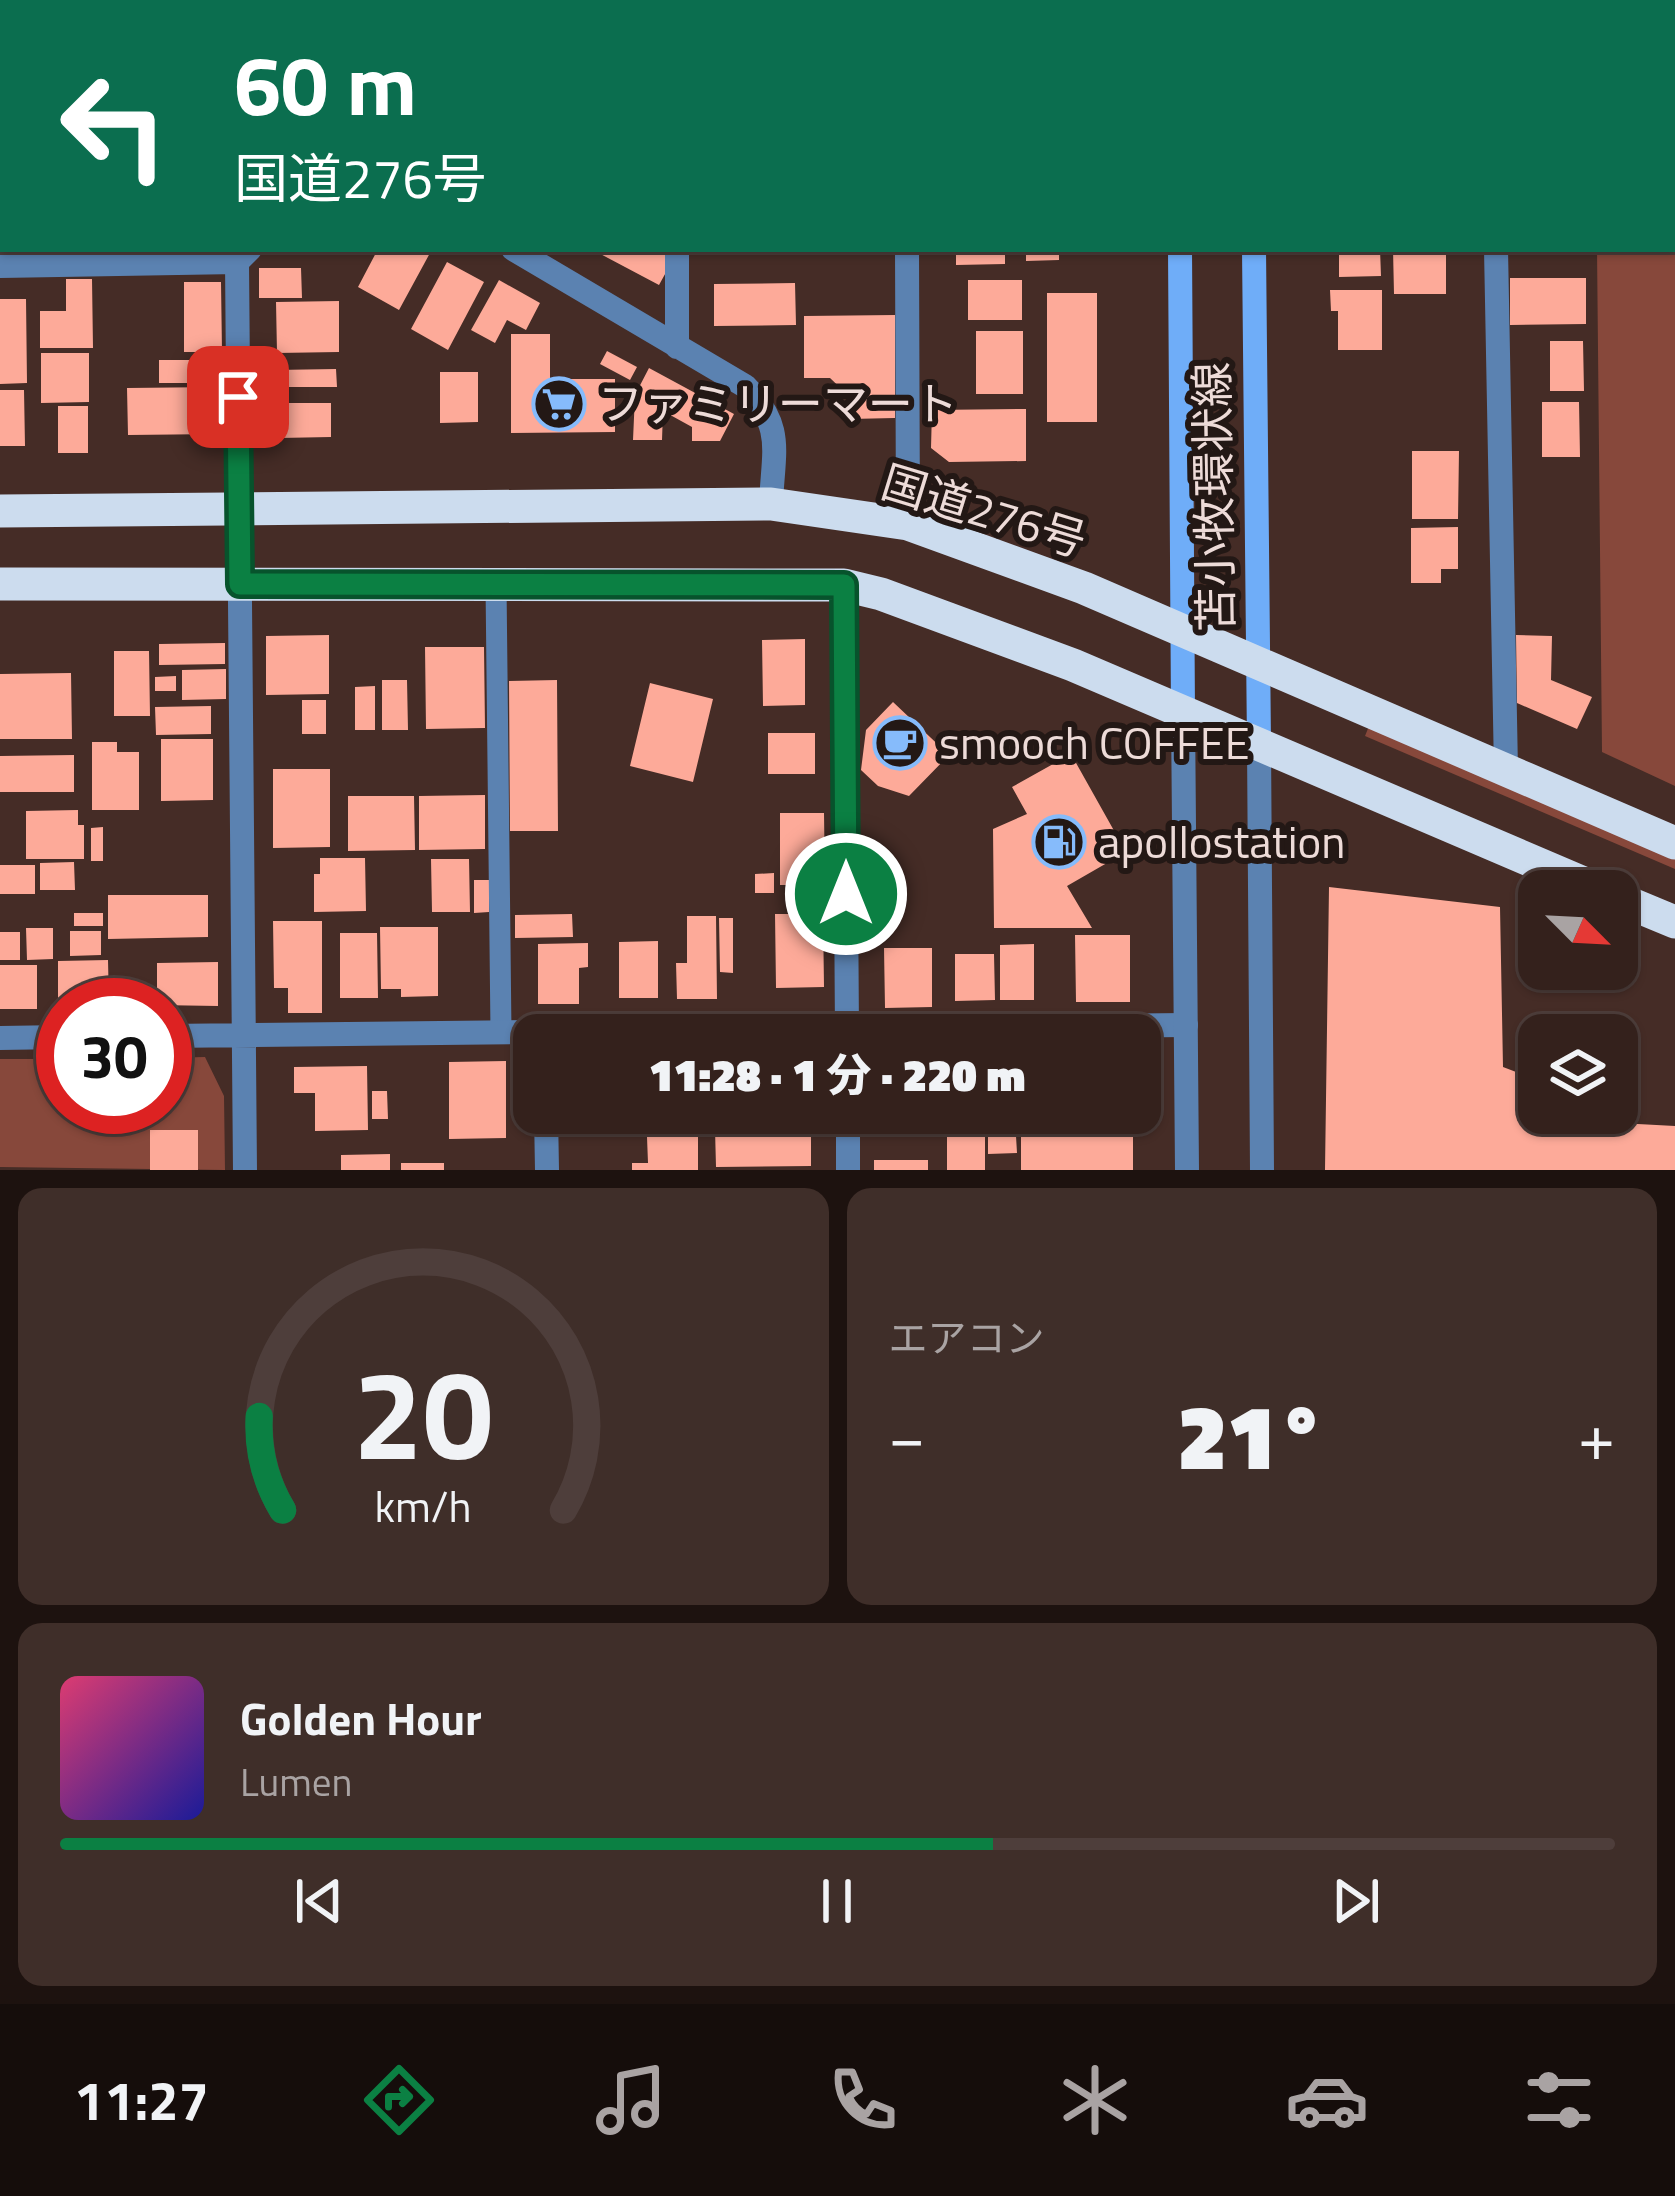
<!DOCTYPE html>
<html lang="ja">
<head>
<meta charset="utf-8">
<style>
	:root { --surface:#34211c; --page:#3f2e29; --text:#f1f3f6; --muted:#a9a3a3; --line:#4e3e3b; --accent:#0b8043 }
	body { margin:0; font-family:"Titillium Web","Noto Sans JP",sans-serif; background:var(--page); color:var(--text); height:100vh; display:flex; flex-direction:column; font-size:45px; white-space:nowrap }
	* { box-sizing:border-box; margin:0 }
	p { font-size:39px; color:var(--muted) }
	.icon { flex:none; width:66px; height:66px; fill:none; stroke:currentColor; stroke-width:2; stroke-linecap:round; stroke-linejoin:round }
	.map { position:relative; height:1170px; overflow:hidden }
	.sheet { display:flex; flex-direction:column; gap:18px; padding:18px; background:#1d120f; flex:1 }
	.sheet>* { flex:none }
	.hud { position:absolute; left:0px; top:0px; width:1677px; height:252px; box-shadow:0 3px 9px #0004,0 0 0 3px var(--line); background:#0b6e4f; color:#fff; overflow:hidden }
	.needle { width:78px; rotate:114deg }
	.fabs { position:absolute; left:1518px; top:870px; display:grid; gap:24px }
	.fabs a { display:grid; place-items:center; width:120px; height:120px; border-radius:24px; background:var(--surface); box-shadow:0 3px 9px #0004,0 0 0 3px var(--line); font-size:60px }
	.speed { position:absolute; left:36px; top:978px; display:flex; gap:24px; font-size:60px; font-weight:700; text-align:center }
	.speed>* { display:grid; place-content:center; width:156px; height:156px; border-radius:50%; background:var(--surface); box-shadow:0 3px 9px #0004,0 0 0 3px var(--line); line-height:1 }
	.speed .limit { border:18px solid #d22; background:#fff; color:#111 }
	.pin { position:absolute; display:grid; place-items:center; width:102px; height:102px; color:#fff; margin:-51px; border-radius:24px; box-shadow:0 6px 18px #0006 }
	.me { position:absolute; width:132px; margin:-66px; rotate:0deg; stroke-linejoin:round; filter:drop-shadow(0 0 9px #0008) }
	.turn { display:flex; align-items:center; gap:42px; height:252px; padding:0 36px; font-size:54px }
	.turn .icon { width:156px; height:156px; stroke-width:2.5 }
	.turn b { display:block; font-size:84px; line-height:102px }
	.big { font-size:90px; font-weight:800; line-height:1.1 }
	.sheet .card { flex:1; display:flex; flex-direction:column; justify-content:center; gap:18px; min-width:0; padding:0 42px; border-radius:24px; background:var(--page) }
	.sheet .dial { align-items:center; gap:0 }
	.dial svg { height:312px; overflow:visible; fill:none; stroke:var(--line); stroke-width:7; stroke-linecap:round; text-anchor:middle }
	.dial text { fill:var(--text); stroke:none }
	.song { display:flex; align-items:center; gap:36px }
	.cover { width:144px; height:144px; border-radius:18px; background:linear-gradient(135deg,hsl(340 70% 55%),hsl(240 70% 35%)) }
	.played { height:12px; border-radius:6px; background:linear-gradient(90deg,var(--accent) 60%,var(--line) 60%) }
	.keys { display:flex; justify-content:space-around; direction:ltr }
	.heat { display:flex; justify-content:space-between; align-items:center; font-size:66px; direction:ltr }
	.sheet .tiles { flex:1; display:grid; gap:18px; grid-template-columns:1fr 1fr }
	.card:last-child { grid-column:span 2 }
	.trip { position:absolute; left:513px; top:1014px; width:648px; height:120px; border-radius:24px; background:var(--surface); box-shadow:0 3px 9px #0004,0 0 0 3px var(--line); font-weight:800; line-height:120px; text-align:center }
	.tabs { display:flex; height:192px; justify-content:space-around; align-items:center; background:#150d0b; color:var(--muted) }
	.tabs .icon { width:84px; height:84px }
	.tabs .selected { color:var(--accent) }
	.tabs b { font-size:54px; color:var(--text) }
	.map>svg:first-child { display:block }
	.green { fill:#87483b }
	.building { fill:#fdaa99 }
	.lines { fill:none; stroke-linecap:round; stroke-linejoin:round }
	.service { stroke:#5b82b1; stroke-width:21 }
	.minor { stroke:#5b82b1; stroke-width:24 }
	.tertiary { stroke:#5b82b1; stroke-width:24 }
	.secondary { stroke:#6fadf8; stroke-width:24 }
	.trunk { stroke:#ccdcee; stroke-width:33 }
	.route-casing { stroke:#07532c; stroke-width:30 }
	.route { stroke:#0b8043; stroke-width:21 }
	.labels { text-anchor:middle; stroke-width:12; stroke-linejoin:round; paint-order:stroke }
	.poi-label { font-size:45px; fill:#eddbd8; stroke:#231815; text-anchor:start }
	.street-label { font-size:45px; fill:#eddbd8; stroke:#231815 }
</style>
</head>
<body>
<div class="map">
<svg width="1675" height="1170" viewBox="0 0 1675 1170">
	<rect width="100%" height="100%" fill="#452c26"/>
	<path class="green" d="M 1595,0 L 1675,0 L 1675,786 L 1602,752 L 1597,249 L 1674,249 L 1674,3 Z
		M 1369,726 L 1675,858 L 1675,869 L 1365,736 Z
		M 205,1057 L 224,1096 L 225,1170 L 0,1167 L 0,1059 L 63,1059 L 63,1107 L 165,1107 L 165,1058 Z"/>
	<path class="building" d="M 378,249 L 424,249 L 430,253 L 399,310 L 358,287 Z
		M 591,249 L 665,249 L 675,256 L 659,285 Z
		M 956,249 L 1005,249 L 1005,264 L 956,265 Z
		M 1026,249 L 1059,249 L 1059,260 L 1026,261 Z
		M 1339,249 L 1380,249 L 1381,276 L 1339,277 Z
		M 1393,249 L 1446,249 L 1446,294 L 1394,294 Z
		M 447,262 L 484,282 L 448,350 L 411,329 Z
		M 259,268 L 301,268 L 302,298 L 259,298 Z
		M 1510,278 L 1586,278 L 1586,324 L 1510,325 Z
		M 66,279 L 92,279 L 93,348 L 40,348 L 40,311 L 66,311 Z
		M 499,280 L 540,303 L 526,330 L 507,320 L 495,343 L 471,330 Z
		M 968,280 L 1022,280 L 1022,320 L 968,320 Z
		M 184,282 L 221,282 L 222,352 L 184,352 Z
		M 795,283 L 796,325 L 714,326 L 714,284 Z
		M 1330,290 L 1382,290 L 1382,350 L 1338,350 L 1338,311 L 1331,311 Z
		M 1047,293 L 1097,293 L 1097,422 L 1047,422 Z
		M 0,299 L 26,299 L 27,383 L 0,384 Z
		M 339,301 L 339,352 L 277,353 L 276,302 Z
		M 895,315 L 895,418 L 850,419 L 850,397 L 830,378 L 804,378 L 804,316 Z
		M 976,331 L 1023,331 L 1023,394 L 976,394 Z
		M 511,334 L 550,334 L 550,379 L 615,379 L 615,432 L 511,433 Z
		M 1550,341 L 1583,341 L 1584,391 L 1550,391 Z
		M 607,351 L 637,367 L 630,380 L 600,364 Z
		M 41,353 L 89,353 L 89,402 L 41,403 Z
		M 159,360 L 189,360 L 189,383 L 159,383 Z
		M 649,368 L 734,414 L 720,441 L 692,441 L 692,427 L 663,411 L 662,440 L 633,440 L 635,395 Z
		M 336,369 L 337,387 L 275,387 L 275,370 Z
		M 440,372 L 478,372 L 478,422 L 440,423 Z
		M 219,387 L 219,434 L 128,435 L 127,388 Z
		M 0,390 L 24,390 L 25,446 L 0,446 Z
		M 1542,402 L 1579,402 L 1580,457 L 1542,457 Z
		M 279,403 L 331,403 L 331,437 L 279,438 Z
		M 58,406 L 88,406 L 88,453 L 58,453 Z
		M 1026,409 L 1026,461 L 949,462 L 931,448 L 932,410 Z
		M 1412,451 L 1459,451 L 1458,519 L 1412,519 Z
		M 1458,527 L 1458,569 L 1441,569 L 1441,583 L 1411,583 L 1411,528 Z
		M 329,635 L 329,694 L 266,695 L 266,636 Z
		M 1516,635 L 1552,636 L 1551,680 L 1592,697 L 1577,729 L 1517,703 Z
		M 805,639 L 805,705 L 763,706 L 762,640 Z
		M 225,643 L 225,664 L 159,665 L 159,644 Z
		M 425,647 L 484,647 L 485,728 L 426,729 Z
		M 114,651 L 149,651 L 150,716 L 114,716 Z
		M 226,669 L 226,699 L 182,700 L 182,670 Z
		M 71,673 L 72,739 L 0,739 L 0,674 Z
		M 176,676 L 176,691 L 155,691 L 155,677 Z
		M 382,680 L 407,680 L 408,730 L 382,730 Z
		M 557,680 L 558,831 L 510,831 L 509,681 Z
		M 650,683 L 713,699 L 693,782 L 630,766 Z
		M 375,686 L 375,730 L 355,730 L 355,687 Z
		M 302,700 L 326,700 L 326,734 L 302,734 Z
		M 893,702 L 949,755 L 909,796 L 878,786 L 861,770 L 866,730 Z
		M 211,706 L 211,734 L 156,735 L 155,707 Z
		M 768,733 L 815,733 L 815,774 L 768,774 Z
		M 161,739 L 213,739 L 213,800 L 161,801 Z
		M 92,742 L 117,742 L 117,752 L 139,752 L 139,810 L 92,810 Z
		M 1071,754 L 1126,852 L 1067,886 L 1092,928 L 994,928 L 993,829 L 1027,814 L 1012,787 Z
		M 74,755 L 74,792 L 0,792 L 0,756 Z
		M 273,769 L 330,769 L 330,847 L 273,848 Z
		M 485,795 L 485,849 L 419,850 L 419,796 Z
		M 348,796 L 414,796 L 415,850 L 348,851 Z
		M 78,810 L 78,825 L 84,825 L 84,859 L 26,859 L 26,811 Z
		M 780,813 L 824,813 L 825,885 L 780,885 Z
		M 103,827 L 103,861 L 91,861 L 91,828 Z
		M 320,858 L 365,858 L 366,911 L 314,912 L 314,874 L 320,874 Z
		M 431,859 L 469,859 L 470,912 L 432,912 Z
		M 74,862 L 75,890 L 40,890 L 40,863 Z
		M 0,865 L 35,865 L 35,894 L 0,894 Z
		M 774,873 L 774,893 L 755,893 L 755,874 Z
		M 474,880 L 489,880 L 489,912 L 474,913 Z
		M 1329,887 L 1500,907 L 1503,1067 L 1532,1078 L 1539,1087 L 1539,1113 L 1557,1113 L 1563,1120 L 1675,1126 L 1675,1170 L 1325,1170 Z
		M 108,895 L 208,895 L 208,937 L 108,939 Z
		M 74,913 L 103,913 L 103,926 L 74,926 Z
		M 572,914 L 573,937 L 515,938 L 515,915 Z
		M 775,914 L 823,914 L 824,987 L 776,988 Z
		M 687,916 L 716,916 L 717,999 L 677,999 L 676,963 L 687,963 Z
		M 719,918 L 733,918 L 733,973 L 720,972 Z
		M 273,921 L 322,921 L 322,1013 L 288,1013 L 288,988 L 274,988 Z
		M 380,927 L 438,927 L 438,996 L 401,997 L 401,989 L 381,989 Z
		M 26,928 L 53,928 L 53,959 L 27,960 Z
		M 70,931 L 101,931 L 101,955 L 70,956 Z
		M 0,932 L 20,932 L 20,960 L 0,960 Z
		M 340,933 L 377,933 L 378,998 L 340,998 Z
		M 1075,935 L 1130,935 L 1130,1002 L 1076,1002 Z
		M 658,941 L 658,998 L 619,998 L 619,942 Z
		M 588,943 L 588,967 L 579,968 L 579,1004 L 538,1004 L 538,944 Z
		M 1034,944 L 1034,1000 L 1000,1000 L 1000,945 Z
		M 884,948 L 932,948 L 932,1007 L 885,1008 Z
		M 955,954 L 994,954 L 995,1000 L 955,1001 Z
		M 108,960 L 109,1005 L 63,1005 L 63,1015 L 58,1015 L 58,961 Z
		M 218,962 L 218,1006 L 157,1005 L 157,963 Z
		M 0,965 L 37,965 L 37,1009 L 0,1009 Z
		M 506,1061 L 506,1138 L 449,1139 L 449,1062 Z
		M 367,1066 L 368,1130 L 315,1131 L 315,1093 L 294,1093 L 294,1067 Z
		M 372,1091 L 387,1091 L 388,1119 L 372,1119 Z
		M 585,1113 L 638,1113 L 638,1120 L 585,1121 Z
		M 654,1113 L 701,1113 L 701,1121 L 654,1122 Z
		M 708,1113 L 746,1113 L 746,1119 L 708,1119 Z
		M 780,1113 L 827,1113 L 827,1120 L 780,1121 Z
		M 881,1113 L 934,1113 L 934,1130 L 881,1131 Z
		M 954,1113 L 996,1113 L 997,1125 L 954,1125 Z
		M 999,1113 L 1069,1113 L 1069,1131 L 998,1132 Z
		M 1072,1113 L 1135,1113 L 1135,1127 L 1073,1128 Z
		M 811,1128 L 811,1166 L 716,1167 L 715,1129 Z
		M 150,1130 L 198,1130 L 198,1170 L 150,1170 Z
		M 947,1134 L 985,1134 L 985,1170 L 947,1170 Z
		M 1133,1134 L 1133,1170 L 1021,1170 L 1021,1135 Z
		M 988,1136 L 1016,1136 L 1017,1153 L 988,1154 Z
		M 647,1137 L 698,1137 L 698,1170 L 632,1170 L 632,1163 L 648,1163 Z
		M 390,1154 L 390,1170 L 341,1170 L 341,1155 Z
		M 874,1160 L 928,1160 L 928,1170 L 874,1170 Z
		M 401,1163 L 444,1163 L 444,1170 L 401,1170 Z"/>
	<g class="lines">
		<path class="service" d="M 496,584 L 501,1033"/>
		<path class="minor" d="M 204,0 L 207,3
			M 426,0 L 426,3
			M 675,0 L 675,3
			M 905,0 L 905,3
			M 1491,0 L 1491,3
			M 513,249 L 745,386 C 785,427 773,451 771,504
			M 677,249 L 677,347
			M 907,249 L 908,524
			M 1496,249 L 1506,770
			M 237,262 L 245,1170
			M 0,266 L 237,262 L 250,249
			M 844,585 L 847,1035
			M 165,1036 L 1186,1025
			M 0,1038 L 63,1037
			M 546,1113 L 547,1170
			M 848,1113 L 848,1170"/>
		<path class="tertiary" d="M 1183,712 L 1187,1170
			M 1259,744 L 1262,1170"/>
		<path class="secondary" d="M 1178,0 L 1178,3
			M 1251,0 L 1251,3
			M 1180,249 L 1183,712
			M 1254,249 L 1259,744"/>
		<path class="trunk" d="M 0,511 L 771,504 L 908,524 L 1084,588 L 1675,843
			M 0,584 L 844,585 L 881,594 L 1073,665 L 1602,891
			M 1617,898 L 1675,922"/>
	</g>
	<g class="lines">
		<g class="route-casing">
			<path id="route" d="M 238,397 L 240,584 L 844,585 L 846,894"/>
		</g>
		<use href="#route" class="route"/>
	</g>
	<defs>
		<g id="supermarket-ring" transform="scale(2.7)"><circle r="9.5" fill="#231815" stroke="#86bbfb" stroke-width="1.5"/><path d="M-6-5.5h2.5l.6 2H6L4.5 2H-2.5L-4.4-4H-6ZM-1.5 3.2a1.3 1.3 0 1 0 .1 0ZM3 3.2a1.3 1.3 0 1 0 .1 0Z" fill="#86bbfb"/></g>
		<g id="cafe-ring" transform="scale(2.7)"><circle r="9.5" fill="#231815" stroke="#86bbfb" stroke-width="1.5"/><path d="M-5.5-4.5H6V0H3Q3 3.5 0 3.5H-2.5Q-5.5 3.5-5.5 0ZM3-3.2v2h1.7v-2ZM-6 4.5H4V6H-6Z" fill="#86bbfb"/></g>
		<g id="fuel-ring" transform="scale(2.7)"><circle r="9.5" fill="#231815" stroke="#86bbfb" stroke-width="1.5"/><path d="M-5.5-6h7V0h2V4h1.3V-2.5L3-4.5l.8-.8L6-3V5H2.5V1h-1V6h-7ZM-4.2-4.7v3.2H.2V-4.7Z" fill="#86bbfb"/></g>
	</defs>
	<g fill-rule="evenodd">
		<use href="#supermarket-ring" x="559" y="404"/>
		<use href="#cafe-ring" x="900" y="743"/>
		<use href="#fuel-ring" x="1059" y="842"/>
	</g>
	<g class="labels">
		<g class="poi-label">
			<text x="598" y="420">ファミリーマート</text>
			<text x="939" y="759">smooch COFFEE</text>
			<text x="1098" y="858">apollostation</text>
		</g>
		<g class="street-label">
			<text transform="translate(1214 497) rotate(-91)" y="16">苫小牧環状線</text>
			<text transform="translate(984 511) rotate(17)" y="16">国道276号</text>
		</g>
	</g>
</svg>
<div class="fabs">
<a><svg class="needle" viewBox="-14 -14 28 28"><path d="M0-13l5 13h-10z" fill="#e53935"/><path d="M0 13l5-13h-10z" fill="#a9a3a3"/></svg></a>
<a><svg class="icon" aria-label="layers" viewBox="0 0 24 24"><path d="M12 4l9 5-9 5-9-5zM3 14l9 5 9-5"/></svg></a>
</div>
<div class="speed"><div class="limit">30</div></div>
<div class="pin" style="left:238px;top:397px;background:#d93025"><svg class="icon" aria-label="arrive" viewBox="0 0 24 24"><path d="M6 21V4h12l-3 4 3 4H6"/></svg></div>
<svg class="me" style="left:846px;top:894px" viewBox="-20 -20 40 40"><circle r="17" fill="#0b8043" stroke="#fff" stroke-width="3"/><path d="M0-11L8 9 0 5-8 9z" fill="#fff"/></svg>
<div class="trip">11:28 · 1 分 · 220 m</div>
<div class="hud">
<div class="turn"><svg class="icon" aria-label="left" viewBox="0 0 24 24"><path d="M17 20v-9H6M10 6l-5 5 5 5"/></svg><div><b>60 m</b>国道276号</div></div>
</div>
</div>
<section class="sheet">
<div class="tiles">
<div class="card dial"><svg viewBox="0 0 100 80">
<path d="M14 69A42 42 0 1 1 86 69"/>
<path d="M14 69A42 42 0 0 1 8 45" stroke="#0b8043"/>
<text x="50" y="56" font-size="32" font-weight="700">20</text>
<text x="50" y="72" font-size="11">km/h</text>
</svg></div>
<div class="card"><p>エアコン</p>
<div class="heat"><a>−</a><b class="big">21°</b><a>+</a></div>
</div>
<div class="card">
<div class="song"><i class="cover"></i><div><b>Golden Hour</b><p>Lumen</p></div></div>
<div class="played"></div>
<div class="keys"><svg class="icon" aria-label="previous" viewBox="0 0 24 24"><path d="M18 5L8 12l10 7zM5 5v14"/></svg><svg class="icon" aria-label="pause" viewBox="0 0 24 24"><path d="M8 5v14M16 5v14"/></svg><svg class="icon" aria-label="next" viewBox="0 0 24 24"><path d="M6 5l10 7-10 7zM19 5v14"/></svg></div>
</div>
</div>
</section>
<nav class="tabs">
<b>11:27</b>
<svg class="icon selected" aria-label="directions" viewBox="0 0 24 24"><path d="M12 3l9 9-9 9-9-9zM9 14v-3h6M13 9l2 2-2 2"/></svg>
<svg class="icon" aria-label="music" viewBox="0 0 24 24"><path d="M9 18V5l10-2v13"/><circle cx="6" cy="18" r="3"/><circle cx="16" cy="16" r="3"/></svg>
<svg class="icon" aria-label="phone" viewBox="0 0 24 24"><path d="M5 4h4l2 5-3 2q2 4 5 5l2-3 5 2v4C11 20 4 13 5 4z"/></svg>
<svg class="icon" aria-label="climate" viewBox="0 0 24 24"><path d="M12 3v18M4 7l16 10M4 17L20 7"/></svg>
<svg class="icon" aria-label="car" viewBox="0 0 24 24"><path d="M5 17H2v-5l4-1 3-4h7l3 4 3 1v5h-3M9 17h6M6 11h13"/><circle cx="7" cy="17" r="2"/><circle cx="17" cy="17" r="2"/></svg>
<svg class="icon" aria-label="filters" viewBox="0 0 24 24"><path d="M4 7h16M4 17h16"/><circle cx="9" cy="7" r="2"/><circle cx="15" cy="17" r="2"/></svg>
</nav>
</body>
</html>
